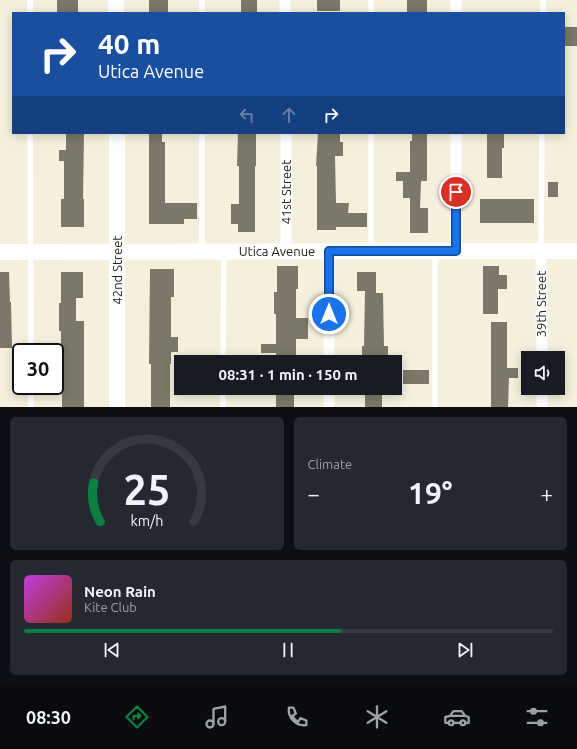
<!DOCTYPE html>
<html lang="en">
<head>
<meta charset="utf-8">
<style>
	:root { --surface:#171b24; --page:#242831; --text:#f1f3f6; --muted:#9ea1a6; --line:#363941; --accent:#0b8043 }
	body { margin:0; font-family:Ubuntu,sans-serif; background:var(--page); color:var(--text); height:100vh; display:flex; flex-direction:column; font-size:15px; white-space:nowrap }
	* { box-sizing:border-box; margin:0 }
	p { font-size:13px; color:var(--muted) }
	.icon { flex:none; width:22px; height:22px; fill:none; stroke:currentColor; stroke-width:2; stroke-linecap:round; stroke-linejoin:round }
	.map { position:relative; height:407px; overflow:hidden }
	.panel { display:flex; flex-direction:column; gap:10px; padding:10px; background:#0d0f14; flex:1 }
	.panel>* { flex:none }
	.guide { position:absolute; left:12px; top:12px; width:553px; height:122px; border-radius:0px; box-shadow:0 2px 10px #0003; background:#1a4fa0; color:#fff; overflow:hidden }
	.controls { position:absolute; left:521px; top:351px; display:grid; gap:8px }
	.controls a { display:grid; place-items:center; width:44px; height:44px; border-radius:0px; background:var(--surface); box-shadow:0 2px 10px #0003; font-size:20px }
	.speed { position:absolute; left:12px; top:343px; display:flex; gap:8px; font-size:20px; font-weight:700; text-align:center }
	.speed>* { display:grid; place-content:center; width:52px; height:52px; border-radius:50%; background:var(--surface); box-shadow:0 2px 10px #0003; line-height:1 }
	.speed .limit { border:2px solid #111; border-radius:6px; background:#fff; color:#111 }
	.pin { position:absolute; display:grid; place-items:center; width:34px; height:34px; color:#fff; margin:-17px; border:2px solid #fff; border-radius:50%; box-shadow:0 1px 4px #0007 }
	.me { position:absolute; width:44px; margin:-22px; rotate:0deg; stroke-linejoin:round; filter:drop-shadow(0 0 3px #0008) }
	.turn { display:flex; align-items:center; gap:14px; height:84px; padding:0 20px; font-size:18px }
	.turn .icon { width:52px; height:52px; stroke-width:2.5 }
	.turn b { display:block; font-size:28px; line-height:34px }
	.lanes { display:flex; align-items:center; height:38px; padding:0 20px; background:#0003; justify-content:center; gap:20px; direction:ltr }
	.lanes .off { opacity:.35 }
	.big { font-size:30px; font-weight:600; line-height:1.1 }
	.panel .widget { flex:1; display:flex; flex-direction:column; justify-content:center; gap:6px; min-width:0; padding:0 14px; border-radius:6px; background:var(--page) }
	.panel .dial { align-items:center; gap:0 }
	.dial svg { height:104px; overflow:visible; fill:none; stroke:var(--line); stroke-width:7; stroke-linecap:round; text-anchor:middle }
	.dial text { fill:var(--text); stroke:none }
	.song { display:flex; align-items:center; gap:12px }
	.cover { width:48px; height:48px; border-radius:6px; background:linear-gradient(135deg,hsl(290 70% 55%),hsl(10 70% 35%)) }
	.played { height:4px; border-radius:2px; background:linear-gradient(90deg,var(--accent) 60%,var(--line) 60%) }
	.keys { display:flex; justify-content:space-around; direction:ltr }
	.heat { display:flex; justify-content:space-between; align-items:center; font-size:22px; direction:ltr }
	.panel .tiles { flex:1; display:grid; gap:10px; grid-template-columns:1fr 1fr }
	.widget:last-child { grid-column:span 2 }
	.trip { position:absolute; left:174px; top:355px; width:228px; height:40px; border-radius:0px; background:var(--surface); box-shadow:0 2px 10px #0003; font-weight:600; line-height:40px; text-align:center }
	.dock { display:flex; height:64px; justify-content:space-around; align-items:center; background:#090b0e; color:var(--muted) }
	.dock .icon { width:28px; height:28px }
	.dock .current { color:var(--accent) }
	.dock b { font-size:18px; color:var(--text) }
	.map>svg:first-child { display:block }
	.building { fill:#7c7868 }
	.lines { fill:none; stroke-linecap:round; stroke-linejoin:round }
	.lane { stroke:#fff; stroke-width:5.5 }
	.street { stroke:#fff; stroke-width:11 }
	.secondary { stroke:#fff; stroke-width:16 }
	.route-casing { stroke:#114b97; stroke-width:10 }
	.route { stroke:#1a73e8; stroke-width:7 }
	.labels { text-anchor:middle; stroke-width:3; stroke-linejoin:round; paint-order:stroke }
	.street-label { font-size:13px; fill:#25231c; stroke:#fff }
</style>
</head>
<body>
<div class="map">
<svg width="577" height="407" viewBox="0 0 577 407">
	<rect width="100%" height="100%" fill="#f4f0dd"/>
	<path class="building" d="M 57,0 L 78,0 L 78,13 L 57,13 Z
		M 149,0 L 168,0 L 168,12 L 149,12 Z
		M 241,0 L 257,0 L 257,13 L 241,13 Z
		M 317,0 L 340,0 L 340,11 L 317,11 Z
		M 407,0 L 427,0 L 427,13 L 407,13 Z
		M 564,27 L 577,27 L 577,46 L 564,46 Z
		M 66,133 L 84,133 L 83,199 L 84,199 L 84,227 L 61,227 L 61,199 L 64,199 L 64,161 L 59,161 L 59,150 L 66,150 Z
		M 149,133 L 162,133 L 162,142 L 165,142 L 165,203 L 197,203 L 197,219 L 184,219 L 184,224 L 149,224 Z
		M 238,133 L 256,133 L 256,166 L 255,166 L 255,232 L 238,232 L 238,224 L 231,224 L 231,204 L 239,204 L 239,166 L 237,166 Z
		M 318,133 L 340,133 L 340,142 L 343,142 L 343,156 L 335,156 L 336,203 L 349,203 L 348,213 L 367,213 L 367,227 L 336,227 L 336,230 L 317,230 L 317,166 L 316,166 Z
		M 412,133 L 427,133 L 427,181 L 421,181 L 420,208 L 428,208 L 428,233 L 410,233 L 410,198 L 403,198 L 403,181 L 396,181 L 396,172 L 410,172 L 410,141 L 412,141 Z
		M 487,133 L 504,133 L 504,148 L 502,148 L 502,178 L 487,178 Z
		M 548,182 L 558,182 L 558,197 L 548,197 Z
		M 480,199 L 534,199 L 534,223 L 480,223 Z
		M 277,266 L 298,266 L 298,289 L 296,289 L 296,318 L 308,318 L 308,339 L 296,339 L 296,362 L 276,362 L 276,353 L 261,353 L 261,344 L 276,344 L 276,314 L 274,314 L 274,292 L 277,292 Z
		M 483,266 L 499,266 L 499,275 L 507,275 L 507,289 L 498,289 L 498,314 L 483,314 Z
		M 150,269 L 174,269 L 174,297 L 171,297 L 171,337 L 178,337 L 178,352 L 171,352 L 171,364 L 170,364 L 170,407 L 151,407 L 151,364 L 149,364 Z
		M 0,272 L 9,272 L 10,302 L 11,302 L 12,348 L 0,348 Z
		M 61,272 L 83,272 L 83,298 L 76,298 L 76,321 L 84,321 L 84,407 L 62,407 L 62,359 L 61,359 L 61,331 L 59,331 L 59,303 L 61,303 Z
		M 357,272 L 376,272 L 376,293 L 383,293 L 384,346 L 388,346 L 388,362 L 362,362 L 362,346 L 364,346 L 365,291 L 357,291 Z
		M 491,322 L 507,322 L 507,368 L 518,368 L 518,378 L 509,378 L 508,407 L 491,407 Z
		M 403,370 L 429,370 L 429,384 L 403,384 Z
		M 276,388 L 294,388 L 294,407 L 276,407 Z
		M 365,388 L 382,388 L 382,407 L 365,407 Z"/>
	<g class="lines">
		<path class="lane" d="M 30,0 L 30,13
			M 202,0 L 202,13
			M 371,0 L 371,13
			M 543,13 L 543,0
			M 30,133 L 31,352
			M 202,133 L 202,251
			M 371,133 L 371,251
			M 541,251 L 542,133
			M 435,253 L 435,407
			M 223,362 L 224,254
			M 31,386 L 31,407
			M 223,407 L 223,388"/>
		<path class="street" d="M 285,0 L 285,13
			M 456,0 L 456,13
			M 286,133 L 286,251
			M 456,133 L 456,251
			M 329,251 L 329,362
			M 541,251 L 542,358
			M 329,388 L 329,407
			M 542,388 L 542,407"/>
		<path class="secondary" d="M 116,0 L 116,13
			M 117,133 L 117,407
			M 0,252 L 577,251"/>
	</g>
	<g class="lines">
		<g class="route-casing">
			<path id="route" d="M 329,314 L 329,251 L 456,251 L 456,192"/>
		</g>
		<use href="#route" class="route"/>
	</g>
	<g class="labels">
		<g class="street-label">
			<text transform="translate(286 192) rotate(-90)" y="5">41st Street</text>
			<text x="277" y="256">Utica Avenue</text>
			<text transform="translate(117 270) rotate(-90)" y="5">42nd Street</text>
			<text transform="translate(541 304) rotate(-90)" y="5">39th Street</text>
		</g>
	</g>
</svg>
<div class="controls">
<a><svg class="icon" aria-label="sound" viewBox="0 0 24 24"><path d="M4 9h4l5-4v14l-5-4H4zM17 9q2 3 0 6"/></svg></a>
</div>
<div class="speed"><div class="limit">30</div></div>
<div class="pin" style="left:456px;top:192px;background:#d93025"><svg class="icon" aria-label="arrive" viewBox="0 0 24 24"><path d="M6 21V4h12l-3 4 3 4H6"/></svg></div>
<svg class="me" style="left:329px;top:314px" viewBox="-20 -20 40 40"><circle r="17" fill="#1a73e8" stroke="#fff" stroke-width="3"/><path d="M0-11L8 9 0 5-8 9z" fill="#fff"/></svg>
<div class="trip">08:31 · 1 min · 150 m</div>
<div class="guide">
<div class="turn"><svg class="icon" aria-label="right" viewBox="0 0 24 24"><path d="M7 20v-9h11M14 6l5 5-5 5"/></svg><div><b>40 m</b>Utica Avenue</div></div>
<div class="lanes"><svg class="icon off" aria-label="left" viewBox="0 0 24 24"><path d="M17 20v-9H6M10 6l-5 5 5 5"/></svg><svg class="icon off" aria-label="ahead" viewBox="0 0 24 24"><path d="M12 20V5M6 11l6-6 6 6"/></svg><svg class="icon" aria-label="right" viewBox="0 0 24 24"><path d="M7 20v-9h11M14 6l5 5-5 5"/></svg></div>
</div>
</div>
<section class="panel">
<div class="tiles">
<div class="widget dial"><svg viewBox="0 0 100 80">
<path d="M14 69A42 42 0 1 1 86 69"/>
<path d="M14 69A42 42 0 0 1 9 39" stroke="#0b8043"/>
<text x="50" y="56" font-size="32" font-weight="700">25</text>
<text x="50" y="72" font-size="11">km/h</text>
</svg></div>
<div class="widget"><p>Climate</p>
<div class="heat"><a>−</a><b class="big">19°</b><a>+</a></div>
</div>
<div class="widget">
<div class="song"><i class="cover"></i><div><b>Neon Rain</b><p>Kite Club</p></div></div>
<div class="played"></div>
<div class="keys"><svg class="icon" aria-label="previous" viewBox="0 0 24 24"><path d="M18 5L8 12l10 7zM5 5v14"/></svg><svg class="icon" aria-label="pause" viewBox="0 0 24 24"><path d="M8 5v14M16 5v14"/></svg><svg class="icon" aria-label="next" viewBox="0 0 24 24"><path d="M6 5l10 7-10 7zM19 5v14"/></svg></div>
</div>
</div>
</section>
<nav class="dock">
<b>08:30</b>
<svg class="icon current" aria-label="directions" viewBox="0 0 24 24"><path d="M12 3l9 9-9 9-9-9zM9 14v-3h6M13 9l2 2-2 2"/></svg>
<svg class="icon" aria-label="music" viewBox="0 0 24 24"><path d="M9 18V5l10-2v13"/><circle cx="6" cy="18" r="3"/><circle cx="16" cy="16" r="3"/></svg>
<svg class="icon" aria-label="phone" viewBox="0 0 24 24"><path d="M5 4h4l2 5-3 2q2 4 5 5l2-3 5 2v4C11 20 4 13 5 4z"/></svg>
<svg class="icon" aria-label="climate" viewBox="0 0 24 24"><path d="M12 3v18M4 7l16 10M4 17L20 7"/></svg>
<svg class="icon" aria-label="car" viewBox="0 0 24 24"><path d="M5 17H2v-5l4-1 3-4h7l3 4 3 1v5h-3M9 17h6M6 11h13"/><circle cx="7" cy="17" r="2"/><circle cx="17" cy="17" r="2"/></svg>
<svg class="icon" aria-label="filters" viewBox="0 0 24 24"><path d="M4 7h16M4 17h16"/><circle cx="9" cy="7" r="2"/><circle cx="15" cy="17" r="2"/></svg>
</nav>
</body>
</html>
